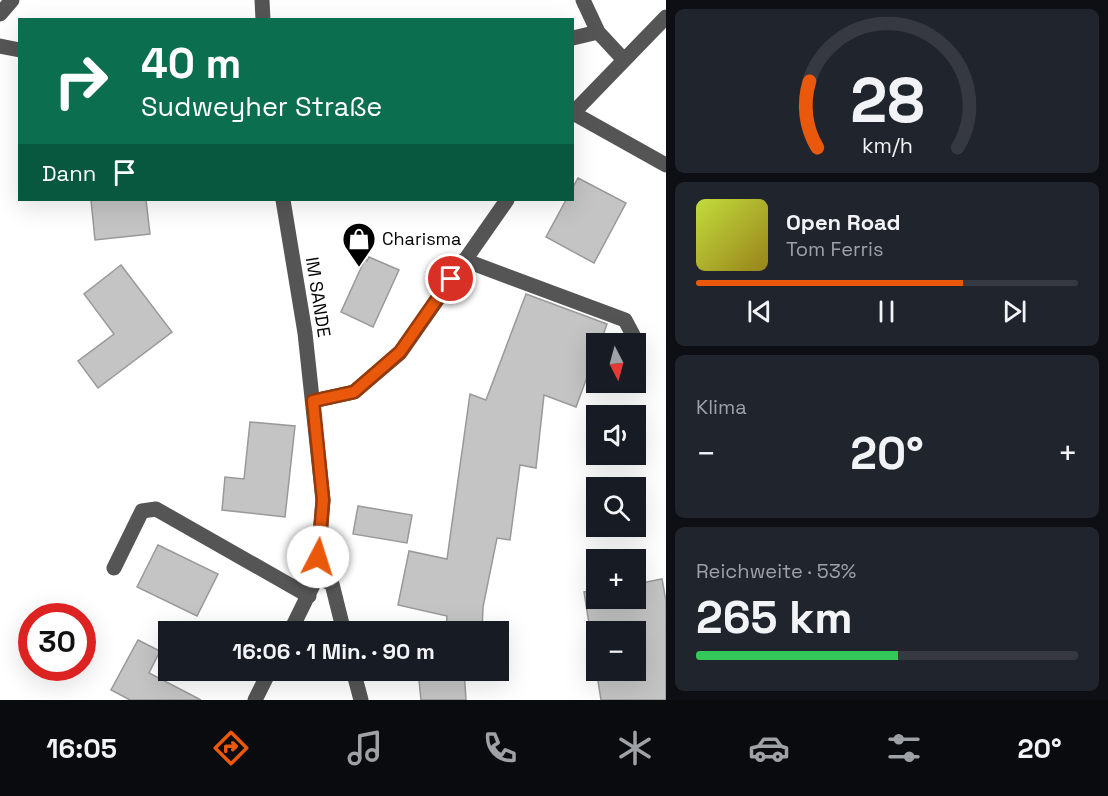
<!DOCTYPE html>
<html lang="de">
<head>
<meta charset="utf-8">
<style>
	:root { --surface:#171b24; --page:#20242c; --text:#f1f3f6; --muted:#9ea1a6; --line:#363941; --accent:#ea580c }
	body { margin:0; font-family:"Space Grotesk",sans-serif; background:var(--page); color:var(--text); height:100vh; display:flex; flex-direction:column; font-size:22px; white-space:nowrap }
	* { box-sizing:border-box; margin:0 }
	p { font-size:20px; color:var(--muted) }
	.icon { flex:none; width:33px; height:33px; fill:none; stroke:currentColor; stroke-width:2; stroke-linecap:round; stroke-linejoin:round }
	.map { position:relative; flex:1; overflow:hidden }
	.details { display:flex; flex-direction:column; gap:9px; padding:9px; background:#0d0f14; width:442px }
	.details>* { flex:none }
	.hud { position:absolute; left:18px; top:18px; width:556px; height:183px; border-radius:0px; box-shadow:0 6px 24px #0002; background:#0b6e4f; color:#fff; overflow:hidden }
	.needle { width:39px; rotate:174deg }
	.buttons { position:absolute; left:586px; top:333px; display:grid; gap:12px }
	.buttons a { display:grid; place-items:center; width:60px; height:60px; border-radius:0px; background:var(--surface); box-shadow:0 6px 24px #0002; font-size:30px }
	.speed { position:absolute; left:18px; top:603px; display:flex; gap:12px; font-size:30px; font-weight:700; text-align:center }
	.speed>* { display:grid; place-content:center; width:78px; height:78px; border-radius:50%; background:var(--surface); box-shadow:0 6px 24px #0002; line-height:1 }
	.speed .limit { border:9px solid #d22; background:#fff; color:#111 }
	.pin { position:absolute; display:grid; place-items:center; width:51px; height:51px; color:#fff; margin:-26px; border:3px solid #fff; border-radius:50%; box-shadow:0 2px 6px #0007 }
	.me { position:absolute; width:66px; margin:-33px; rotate:5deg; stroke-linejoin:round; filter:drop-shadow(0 0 4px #0008) }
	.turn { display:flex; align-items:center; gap:21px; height:126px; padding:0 24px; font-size:27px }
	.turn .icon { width:78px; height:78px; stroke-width:2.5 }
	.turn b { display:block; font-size:42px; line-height:51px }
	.then { display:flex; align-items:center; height:57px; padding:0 24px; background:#0003; gap:12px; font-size:22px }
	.big { font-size:45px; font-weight:700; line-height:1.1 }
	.details .widget { flex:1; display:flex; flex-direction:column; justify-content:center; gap:9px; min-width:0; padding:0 21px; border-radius:9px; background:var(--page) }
	.details .dial { align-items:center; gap:0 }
	.dial svg { height:156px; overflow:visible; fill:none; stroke:var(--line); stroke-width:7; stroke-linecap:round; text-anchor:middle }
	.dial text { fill:var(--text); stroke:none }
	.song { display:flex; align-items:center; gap:18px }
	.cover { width:72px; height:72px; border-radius:9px; background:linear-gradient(135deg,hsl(70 70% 55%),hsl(50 70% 35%)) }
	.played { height:6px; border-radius:3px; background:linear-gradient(90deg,var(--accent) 70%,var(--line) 70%) }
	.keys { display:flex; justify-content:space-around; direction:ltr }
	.heat { display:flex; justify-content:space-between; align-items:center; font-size:33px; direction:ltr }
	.charge { height:9px; border-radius:4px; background:linear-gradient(90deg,#34c759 53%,var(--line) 0) }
	.trip { position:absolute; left:158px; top:621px; width:351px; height:60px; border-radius:0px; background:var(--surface); box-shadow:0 6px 24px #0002; font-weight:700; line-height:60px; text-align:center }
	.tabs { display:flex; height:96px; justify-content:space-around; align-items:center; background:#090b0e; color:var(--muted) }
	.tabs .icon { width:42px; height:42px }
	.tabs .on { color:var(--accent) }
	.tabs b { font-size:27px; color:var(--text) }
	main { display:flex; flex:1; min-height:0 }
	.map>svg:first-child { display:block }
	.building { fill:#c4c4c4; stroke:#999; stroke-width:1.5; fill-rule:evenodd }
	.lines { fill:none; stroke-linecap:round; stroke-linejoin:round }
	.minor { stroke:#555; stroke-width:15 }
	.route-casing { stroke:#983908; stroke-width:15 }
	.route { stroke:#ea580c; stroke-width:10 }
	.labels { text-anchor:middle; stroke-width:5; stroke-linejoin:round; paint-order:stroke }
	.poi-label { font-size:18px; fill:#000; stroke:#fff; text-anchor:start }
	.street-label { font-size:18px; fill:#000; stroke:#fff }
</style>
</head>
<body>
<main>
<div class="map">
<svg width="666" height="700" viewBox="0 0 666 700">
	<rect width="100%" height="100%" fill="#fff"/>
	<path class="building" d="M 578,178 L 626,203 L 594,263 L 546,237 L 566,200 L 573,200 L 573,187 Z
		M 91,200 L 146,200 L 150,234 L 95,240 Z
		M 369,257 L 399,270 L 373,327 L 341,312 L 365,259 L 367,261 Z
		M 121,265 L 172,332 L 98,388 L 78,361 L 114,334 L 84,294 Z
		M 526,294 L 607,324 L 600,344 L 597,344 L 597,350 L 576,407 L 544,395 L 536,468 L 520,465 L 510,540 L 497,538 L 483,607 L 482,632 L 446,630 L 447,616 L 398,605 L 409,551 L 447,559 L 470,394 L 486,400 Z
		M 250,422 L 295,426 L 285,517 L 222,510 L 225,477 L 244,479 Z
		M 358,506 L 412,515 L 407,543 L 353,534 Z
		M 158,545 L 218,574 L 197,616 L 137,587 Z
		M 662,579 L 666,601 L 666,700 L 601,700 L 584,592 L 597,590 L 597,598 L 636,598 L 636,584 ZM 597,632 L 636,632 L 636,670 L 597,670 Z
		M 138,640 L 160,651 L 149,673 L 201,700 L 130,700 L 111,690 Z
		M 418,670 L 464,670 L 466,700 L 421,700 Z"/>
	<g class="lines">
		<path class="minor" d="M 262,0 L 263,20
			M 583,0 L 598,32 L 624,60
			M 0,14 L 12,0
			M 573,38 L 598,32
			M 0,46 L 20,50
			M 573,113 L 666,17
			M 573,113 L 666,165
			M 283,200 L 305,333 L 323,500 L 317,577 L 290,632
			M 464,260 L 625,320 L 633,335 L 631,344
			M 313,401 L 354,392 L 400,353 L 507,200
			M 114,568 L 142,511 L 156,509 L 309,596
			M 317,577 L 332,584 L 344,632
			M 353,670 L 361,700
			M 255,700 L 270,670"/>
	</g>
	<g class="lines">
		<g class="route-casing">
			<path id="route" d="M 318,557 L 323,500 L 313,401 L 354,392 L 400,352 L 451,279"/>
		</g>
		<use href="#route" class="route"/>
	</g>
	<defs>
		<g id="shop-pin" transform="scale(1.725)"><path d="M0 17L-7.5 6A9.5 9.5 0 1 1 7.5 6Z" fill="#000" stroke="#fff"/><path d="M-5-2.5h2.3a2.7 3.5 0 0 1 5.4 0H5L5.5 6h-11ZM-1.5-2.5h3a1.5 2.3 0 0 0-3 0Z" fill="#fff"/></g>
	</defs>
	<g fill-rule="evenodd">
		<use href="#shop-pin" x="359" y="239"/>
	</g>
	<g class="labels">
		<g class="poi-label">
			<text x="382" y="245">Charisma</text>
		</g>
		<g class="street-label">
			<text transform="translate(318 297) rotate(81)" y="6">IM SANDE</text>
		</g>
	</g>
</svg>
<div class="buttons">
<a><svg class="needle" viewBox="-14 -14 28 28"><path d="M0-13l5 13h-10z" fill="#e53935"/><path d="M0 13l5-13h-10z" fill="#9ea1a6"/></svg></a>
<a><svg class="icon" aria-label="sound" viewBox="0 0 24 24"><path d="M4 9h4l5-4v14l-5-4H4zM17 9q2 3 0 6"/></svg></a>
<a><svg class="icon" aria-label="search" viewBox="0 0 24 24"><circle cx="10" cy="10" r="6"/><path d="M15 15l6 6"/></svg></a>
<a>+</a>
<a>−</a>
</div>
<div class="speed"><div class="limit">30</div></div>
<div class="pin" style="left:451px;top:279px;background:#d93025"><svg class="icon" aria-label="arrive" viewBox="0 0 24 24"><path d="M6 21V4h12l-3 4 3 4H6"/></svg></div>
<svg class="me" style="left:318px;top:557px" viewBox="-20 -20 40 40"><circle r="19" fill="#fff"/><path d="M0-13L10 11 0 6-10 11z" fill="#ea580c"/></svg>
<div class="trip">16:06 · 1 Min. · 90 m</div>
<div class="hud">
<div class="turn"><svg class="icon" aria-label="right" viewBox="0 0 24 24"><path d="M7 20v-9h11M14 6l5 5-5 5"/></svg><div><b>40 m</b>Sudweyher Straße</div></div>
<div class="then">Dann<svg class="icon" aria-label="arrive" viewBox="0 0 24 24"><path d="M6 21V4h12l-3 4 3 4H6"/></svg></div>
</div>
</div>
<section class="details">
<div class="widget dial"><svg viewBox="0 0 100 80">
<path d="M14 69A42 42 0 1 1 86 69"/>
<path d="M14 69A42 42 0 0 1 10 35" stroke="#ea580c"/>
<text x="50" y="56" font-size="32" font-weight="700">28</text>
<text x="50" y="72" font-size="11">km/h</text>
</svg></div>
<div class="widget">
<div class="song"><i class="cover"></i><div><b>Open Road</b><p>Tom Ferris</p></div></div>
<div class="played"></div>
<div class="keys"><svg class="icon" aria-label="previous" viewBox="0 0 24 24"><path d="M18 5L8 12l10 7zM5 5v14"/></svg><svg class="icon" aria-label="pause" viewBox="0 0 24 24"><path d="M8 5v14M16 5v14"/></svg><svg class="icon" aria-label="next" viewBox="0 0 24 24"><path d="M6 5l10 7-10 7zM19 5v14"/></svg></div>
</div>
<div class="widget"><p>Klima</p>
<div class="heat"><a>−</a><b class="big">20°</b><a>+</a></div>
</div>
<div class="widget"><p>Reichweite · 53%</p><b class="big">265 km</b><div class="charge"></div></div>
</section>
</main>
<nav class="tabs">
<b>16:05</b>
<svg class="icon on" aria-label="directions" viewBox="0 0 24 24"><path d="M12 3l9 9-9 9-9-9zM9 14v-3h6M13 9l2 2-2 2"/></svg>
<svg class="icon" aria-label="music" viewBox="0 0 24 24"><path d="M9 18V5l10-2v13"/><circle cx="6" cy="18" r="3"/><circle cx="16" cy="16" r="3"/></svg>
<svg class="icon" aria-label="phone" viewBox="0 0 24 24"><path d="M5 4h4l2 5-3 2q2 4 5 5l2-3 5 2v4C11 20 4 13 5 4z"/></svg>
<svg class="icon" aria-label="climate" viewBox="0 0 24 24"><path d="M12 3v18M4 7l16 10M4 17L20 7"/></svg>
<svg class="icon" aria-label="car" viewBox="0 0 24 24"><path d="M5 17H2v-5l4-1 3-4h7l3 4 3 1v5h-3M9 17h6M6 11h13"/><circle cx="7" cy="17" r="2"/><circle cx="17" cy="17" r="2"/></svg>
<svg class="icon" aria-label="filters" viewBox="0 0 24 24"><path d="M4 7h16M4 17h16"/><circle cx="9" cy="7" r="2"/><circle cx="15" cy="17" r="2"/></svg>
<b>20°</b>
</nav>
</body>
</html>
